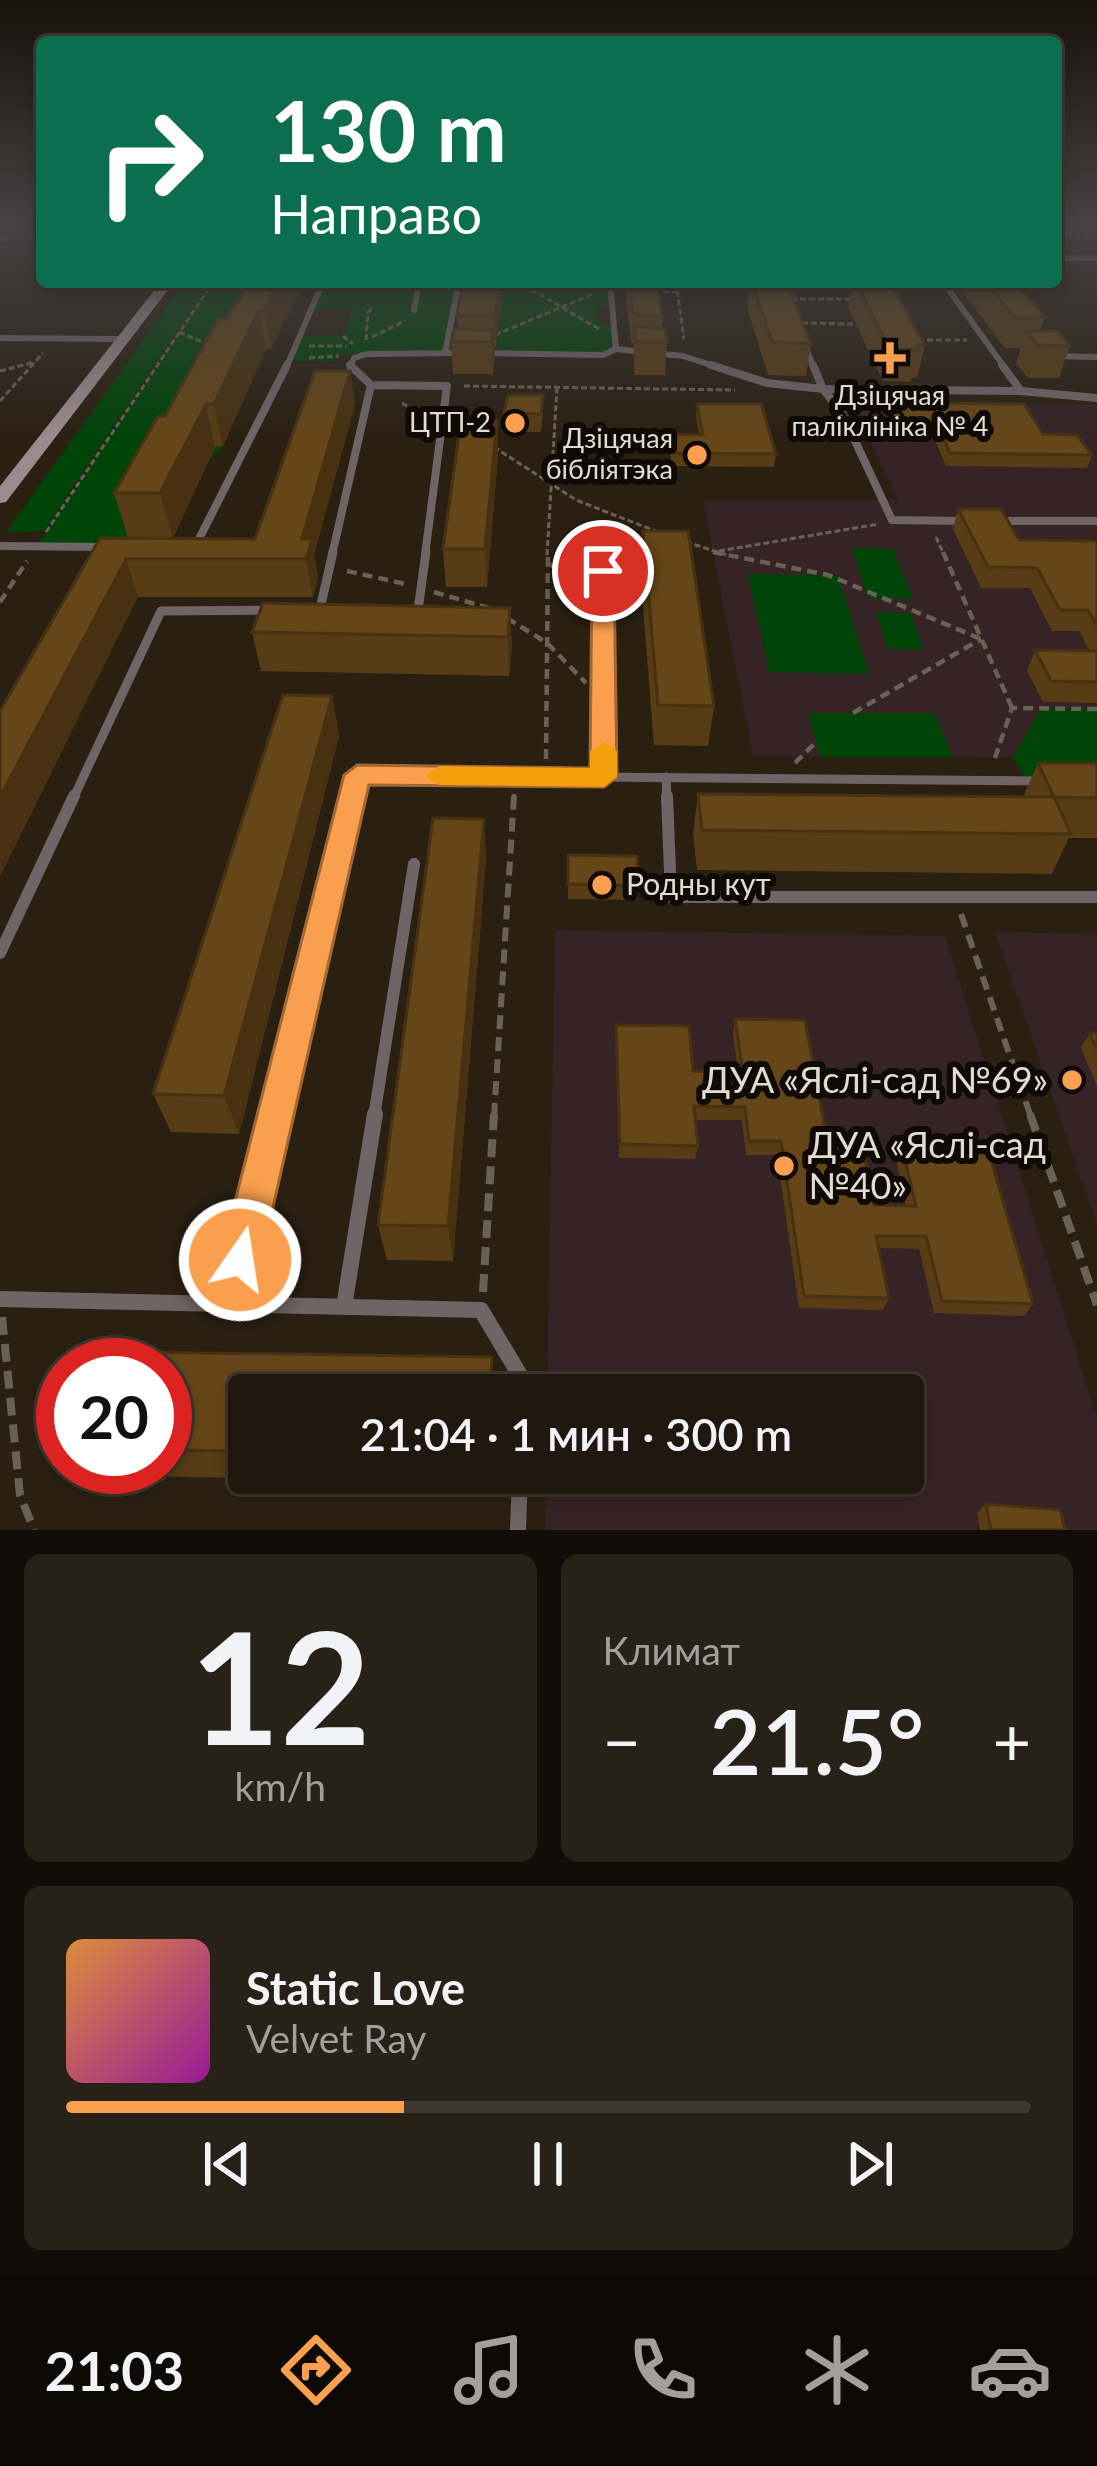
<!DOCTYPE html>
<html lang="ru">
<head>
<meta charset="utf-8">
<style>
	:root { --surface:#20180e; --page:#282117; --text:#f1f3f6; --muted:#a2a09e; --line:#3d372e; --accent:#f99f4d }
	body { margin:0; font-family:Lato,sans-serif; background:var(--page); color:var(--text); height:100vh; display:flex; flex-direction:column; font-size:45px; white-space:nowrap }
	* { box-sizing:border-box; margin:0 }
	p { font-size:39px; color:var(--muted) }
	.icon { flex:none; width:66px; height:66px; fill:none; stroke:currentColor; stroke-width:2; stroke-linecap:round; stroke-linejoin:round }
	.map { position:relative; height:1530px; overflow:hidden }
	.panel { display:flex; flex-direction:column; gap:24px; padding:24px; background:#120d08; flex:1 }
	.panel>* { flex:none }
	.guide { position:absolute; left:36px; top:36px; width:1026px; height:252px; border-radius:12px; box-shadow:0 6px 18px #0003,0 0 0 3px var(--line); background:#0b6e4f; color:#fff; overflow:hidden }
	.speed { position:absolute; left:36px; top:1338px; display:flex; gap:24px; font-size:60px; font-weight:700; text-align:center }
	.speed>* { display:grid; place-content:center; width:156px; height:156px; border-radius:50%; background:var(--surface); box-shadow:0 6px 18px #0003,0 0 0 3px var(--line); line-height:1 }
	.speed .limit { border:18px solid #d22; background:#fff; color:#111 }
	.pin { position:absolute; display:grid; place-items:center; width:102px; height:102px; color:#fff; margin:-51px; border:6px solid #fff; border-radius:50%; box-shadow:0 3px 12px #0007 }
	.me { position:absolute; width:132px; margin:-66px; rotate:13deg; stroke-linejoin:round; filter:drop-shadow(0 0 9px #0008) }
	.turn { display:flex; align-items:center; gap:42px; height:252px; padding:0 36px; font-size:54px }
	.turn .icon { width:156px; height:156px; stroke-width:2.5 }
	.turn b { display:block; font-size:84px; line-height:102px }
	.big { font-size:90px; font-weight:600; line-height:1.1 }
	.panel .tile { flex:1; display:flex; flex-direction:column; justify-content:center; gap:18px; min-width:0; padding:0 42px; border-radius:18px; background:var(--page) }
	.panel .dial { align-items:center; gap:0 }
	.dial b { font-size:156px; line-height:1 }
	.song { display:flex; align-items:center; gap:36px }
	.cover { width:144px; height:144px; border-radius:18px; background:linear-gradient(135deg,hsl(30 70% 55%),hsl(300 70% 35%)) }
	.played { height:12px; border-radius:6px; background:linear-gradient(90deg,var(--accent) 35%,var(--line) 35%) }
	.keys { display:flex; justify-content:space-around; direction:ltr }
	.heat { display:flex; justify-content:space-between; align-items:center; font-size:66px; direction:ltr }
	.panel .tiles { flex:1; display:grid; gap:24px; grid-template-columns:1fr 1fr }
	.tile:last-child { grid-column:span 2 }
	.trip { position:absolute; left:228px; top:1374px; width:696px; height:120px; border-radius:12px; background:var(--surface); box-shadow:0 6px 18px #0003,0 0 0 3px var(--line); font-weight:600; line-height:120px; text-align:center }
	.tab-bar { display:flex; height:192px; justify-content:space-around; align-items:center; background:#0d0a06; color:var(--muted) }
	.tab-bar .icon { width:84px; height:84px }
	.tab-bar .on { color:var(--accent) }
	.tab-bar b { font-size:54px; color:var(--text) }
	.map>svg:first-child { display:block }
	.education { fill:#362326 }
	.green { fill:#004408; fill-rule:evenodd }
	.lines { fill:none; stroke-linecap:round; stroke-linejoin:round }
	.path-far3 { stroke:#6a6155; stroke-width:3; stroke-dasharray:6 3; stroke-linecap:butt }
	.path-far2 { stroke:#6a6155; stroke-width:4.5; stroke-dasharray:10 6; stroke-linecap:butt }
	.path-far1 { stroke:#6a6155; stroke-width:6; stroke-dasharray:14 8; stroke-linecap:butt }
	.path { stroke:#6a6155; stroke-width:8; stroke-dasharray:18 9; stroke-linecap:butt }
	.service-far4 { stroke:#6f6567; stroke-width:6 }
	.service-far3 { stroke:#6f6567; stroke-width:8 }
	.service-far2 { stroke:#6f6567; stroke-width:9 }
	.service-far1 { stroke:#6f6567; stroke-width:12 }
	.service { stroke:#6f6567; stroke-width:16 }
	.secondary { fill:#9b8b8e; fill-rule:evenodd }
	.wall { fill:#573c15 }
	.shaded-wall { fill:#473111 }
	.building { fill:#654618; stroke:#473111; stroke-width:3 }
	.route { fill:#f99f4d; stroke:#a26732; stroke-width:3 }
	.slow { fill:#f59e0b }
	.poi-dot { fill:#f99f4d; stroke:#0f0a05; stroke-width:4.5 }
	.labels { text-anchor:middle; stroke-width:12; stroke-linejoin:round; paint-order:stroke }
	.far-poi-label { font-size:27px; fill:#e2dbd2; stroke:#0f0a05; text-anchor:end }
	.poi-label { font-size:30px; fill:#e2dbd2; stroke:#0f0a05; text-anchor:start }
	.near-poi-label { font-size:36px; fill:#e2dbd2; stroke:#0f0a05; text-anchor:end }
</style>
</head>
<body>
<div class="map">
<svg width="1097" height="1530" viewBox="0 0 1097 1530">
	<rect width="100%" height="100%" fill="#2a2012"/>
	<path class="education" d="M 851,401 L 1097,405 L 1097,758 L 753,756 L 703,500 L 898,500 Z
		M 555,930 L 945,936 L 1097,1418 L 1097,1530 L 545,1530 L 546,1473 L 903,1473 L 903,1395 L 547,1395 Z
		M 995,932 L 1097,934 L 1097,1225 Z"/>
	<path class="green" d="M 185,282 L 210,282 L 44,531 L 6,532 Z
		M 213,282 L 277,282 L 184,447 L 223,446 L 129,538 L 203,538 L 37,546 Z
		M 323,282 L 602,282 L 612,305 L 598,307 L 599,325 L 614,325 L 616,349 L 603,355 L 343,354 L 333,362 L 290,361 L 300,336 L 344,335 L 353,309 L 312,309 ZM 458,290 L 503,291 L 498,332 L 451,332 Z
		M 852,548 L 893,549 L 913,599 L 868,598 Z
		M 748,574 L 838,575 L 869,674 L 769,672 Z
		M 876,612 L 910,613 L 924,650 L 888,649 Z
		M 1041,708 L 1097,709 L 1097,781 L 1028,781 L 1013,758 Z
		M 808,713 L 935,713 L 953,757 L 820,757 Z"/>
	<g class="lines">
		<path class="path-far3" d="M 1056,235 L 1097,235
			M 496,282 L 536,292 L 599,329
			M 676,282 L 684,339
			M 785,284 L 858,284
			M 887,284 L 930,285
			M 654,291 L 678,292
			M 791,299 L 852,299
			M 802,323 L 856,324
			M 179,332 L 207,344
			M 495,335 L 595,293
			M 343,336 L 353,344
			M 372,337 L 405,321
			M 366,340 L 368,312 L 373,308
			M 918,340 L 967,340
			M 309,346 L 346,346
			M 309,358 L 339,356
			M 0,371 L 35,362
			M 464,386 L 735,390
			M 0,401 L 43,353
			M 402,403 L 428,419
			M 494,447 L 576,500 L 658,532
			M 46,532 L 213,282
			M 936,537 L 944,555
			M 686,542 L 727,555
			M 719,551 L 879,524
			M 547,555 L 557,388"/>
		<path class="path-far2" d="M 713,552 L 828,575 L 981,639
			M 943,552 L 1012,708
			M 547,563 L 588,586
			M 347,571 L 406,584
			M 434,592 L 492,609
			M 0,602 L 27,561
			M 507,618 L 547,643 L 586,683
			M 853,713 L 981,639
			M 995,758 L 1012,708 L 1097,709
			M 546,759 L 548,552
			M 795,763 L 816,742
			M 514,799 L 514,794"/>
		<path class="path-far1" d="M 961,914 L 1031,1117
			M 494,1117 L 514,796"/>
		<path class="path" d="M 1030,1114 L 1097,1305
			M 483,1292 L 494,1114
			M 2,1317 L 20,1495 L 34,1530"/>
		<path class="service-far4" d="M 0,238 L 6,238
			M 1056,258 L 1097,258
			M 943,282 L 1005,368
			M 414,310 L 419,282
			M 0,338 L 123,339
			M 805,346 L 814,368
			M 616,349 L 683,356 L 720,368
			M 445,353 L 459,282
			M 484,353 L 603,355 L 616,349 L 610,282
			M 1052,356 L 1097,357
			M 286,368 L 323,282
			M 350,368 L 354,358 L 366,354 L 465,353"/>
		<path class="service-far3" d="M 350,365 L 371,385 L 447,386 L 425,555
			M 711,365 L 767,383 L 823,389 L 842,413 L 892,520 L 966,521
			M 813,365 L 823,389 L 1021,391 L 1097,398
			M 1002,365 L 1021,391
			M 996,521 L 1097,521
			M 0,546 L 105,547
			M 195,547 L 287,365
			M 332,555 L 371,385"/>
		<path class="service-far2" d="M 603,571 L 604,777
			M 313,609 L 320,609 L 333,552
			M 418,610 L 426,552
			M 666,777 L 667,799
			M 73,799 L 161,611 L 270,610
			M 351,799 L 357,775 L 1040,781"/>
		<path class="service-far1" d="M 667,796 L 671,897 L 1097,897
			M 0,953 L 74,796
			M 275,1117 L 352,796
			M 374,1117 L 414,864"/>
		<path class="service" d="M 0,1299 L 481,1310 L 524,1382 L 524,1395
			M 230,1305 L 276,1114
			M 344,1307 L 375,1114
			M 518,1530 L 520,1473"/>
		<path class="secondary" d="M 161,282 L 174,282 L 6,502 L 0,503 L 0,486 Z"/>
	</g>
	<path class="wall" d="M 304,282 L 271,349 L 266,349 L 223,446 L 215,447 L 173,538 L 128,538 L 114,493 L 227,319 Z
		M 463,282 L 503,282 L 496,347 L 494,347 L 493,374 L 453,374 L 451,341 L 458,329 L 457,315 Z
		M 625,282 L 657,282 L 662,317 L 662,329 L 667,342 L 665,375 L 634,375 L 634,343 L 631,343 Z
		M 750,282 L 787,282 L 811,344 L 806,376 L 768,375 L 747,308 Z
		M 853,282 L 889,282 L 925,345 L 917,378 L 912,378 L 911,382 L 883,381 L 848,307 Z
		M 955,282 L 1014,282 L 1045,317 L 1040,331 L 1070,346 L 1059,378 L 1028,378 L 1016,363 L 1021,348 L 1005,348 Z
		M 350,371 L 355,404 L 314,555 L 318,577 L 313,597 L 138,597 L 100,538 L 255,539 Z
		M 894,386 L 931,403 L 1043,434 L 1092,455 L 1087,468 L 946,466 L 932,433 L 891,433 L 883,413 L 885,400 L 892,401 L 891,398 Z
		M 697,404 L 776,454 L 774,467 L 672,466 L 669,447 L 670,434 L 699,435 L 696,416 Z
		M 504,413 L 543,414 L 541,432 L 505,432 Z
		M 497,420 L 498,455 L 487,587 L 446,587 L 443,549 Z
		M 958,509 L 1019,540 L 1097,541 L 1097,703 L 1043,702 L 1027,671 L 1035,650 L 1090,651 L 1079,631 L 1052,631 L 1030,588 L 981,588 L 953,529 Z
		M 643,531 L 714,706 L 708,746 L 654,745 L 640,568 Z
		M 510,608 L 512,647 L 509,676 L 261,671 L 252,632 Z
		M 332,696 L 339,736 L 239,1134 L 171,1132 L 153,1094 Z
		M 1038,763 L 1097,763 L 1097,838 L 1069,838 L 1052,874 L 697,870 L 693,834 L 698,794 L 1023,797 Z
		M 568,855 L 638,886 L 637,900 L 568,899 Z
		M 486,859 L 453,1261 L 387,1260 L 378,1225 Z
		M 735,1019 L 874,1205 L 906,1206 L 897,1165 L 903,1151 L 1033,1304 L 1024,1316 L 934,1313 L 919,1249 L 879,1248 L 889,1298 L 883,1310 L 799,1308 L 777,1155 L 746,1155 L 742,1120 L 695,1120 L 698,1146 L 695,1159 L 619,1158 L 616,1025 L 693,1071 L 738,1072 L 733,1033 Z
		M 1090,1033 L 1097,1033 L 1097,1087 L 1081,1047 Z
		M 165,1365 L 495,1388 L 495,1395 L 249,1395 L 249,1473 L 491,1473 L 491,1482 L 68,1475 L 40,1448 L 63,1371 L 63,1467 L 165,1467 Z
		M 986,1504 L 1065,1530 L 980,1530 L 977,1513 Z"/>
	<path class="shaded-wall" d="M 279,282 L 304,282 L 271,349 L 264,310 Z
		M 500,282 L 503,282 L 503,291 L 496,347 L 495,315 Z
		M 259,310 L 266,349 L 223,446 L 214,404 Z
		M 493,330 L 495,362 L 493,374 L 492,342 Z
		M 350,371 L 355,404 L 314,555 L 318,577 L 313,597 L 302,539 Z
		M 206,404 L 215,447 L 173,538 L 160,493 Z
		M 497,420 L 498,455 L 487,587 L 485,549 Z
		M 126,559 L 138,597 L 0,877 L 0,797 Z
		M 510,608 L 512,647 L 509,676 L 508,637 Z
		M 332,696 L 339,736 L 239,1134 L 224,1096 Z
		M 484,819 L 486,859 L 453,1261 L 448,1226 Z
		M 492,1357 L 495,1388 L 495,1395 L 490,1395 Z"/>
	<path class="building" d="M 249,282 L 279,282 L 264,310 L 259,310 L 214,404 L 206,404 L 160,493 L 114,493 L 158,416 L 165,416 L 218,319 L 227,319 Z
		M 463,282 L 500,282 L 495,315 L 457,315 Z
		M 629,282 L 657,282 L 662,317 L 633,314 Z
		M 752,282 L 787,282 L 811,344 L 772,342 Z
		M 856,282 L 889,282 L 925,345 L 917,345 L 919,349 L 890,349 Z
		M 986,282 L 1014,282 L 1045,317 L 1014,317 Z
		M 634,326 L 665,329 L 667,342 L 636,342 Z
		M 454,329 L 493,330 L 492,342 L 451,341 Z
		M 1026,331 L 1058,331 L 1070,346 L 1038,345 Z
		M 315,371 L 350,371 L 302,539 L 312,539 L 306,559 L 126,559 L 0,797 L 0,711 L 100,538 L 255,539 Z
		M 894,386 L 922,386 L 931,403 L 1024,404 L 1043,434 L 1077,435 L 1092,455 L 950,453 L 935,421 L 894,420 L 885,400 L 901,401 Z
		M 508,395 L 543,395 L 541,414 L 504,413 Z
		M 697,404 L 761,404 L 776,454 L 673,453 L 670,434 L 703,435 Z
		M 461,420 L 497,420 L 485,549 L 443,549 Z
		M 958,509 L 1001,509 L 1019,540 L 1097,541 L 1097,626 L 1088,610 L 1060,610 L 1037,568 L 988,567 Z
		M 643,531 L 688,531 L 714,706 L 658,705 Z
		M 263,603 L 510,608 L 508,637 L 252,632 Z
		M 1035,650 L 1097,651 L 1097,682 L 1051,681 Z
		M 283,695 L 332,696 L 224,1096 L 153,1094 Z
		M 1038,763 L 1097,763 L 1097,798 L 1054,797 Z
		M 698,794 L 1054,797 L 1071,834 L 702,830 Z
		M 433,818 L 484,819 L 448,1226 L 378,1225 Z
		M 568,855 L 637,856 L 638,886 L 568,884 Z
		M 735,1019 L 805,1020 L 827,1139 L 861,1140 L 874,1205 L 916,1206 L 903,1151 L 989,1153 L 1033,1304 L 942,1301 L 926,1236 L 876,1236 L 889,1298 L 804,1296 L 781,1141 L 749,1141 L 745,1107 L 694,1106 L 698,1146 L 620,1144 L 616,1025 L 689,1026 L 693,1071 L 743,1072 Z
		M 1090,1033 L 1097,1033 L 1097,1051 Z
		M 69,1351 L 492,1357 L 490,1395 L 249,1395 L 249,1451 L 165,1450 L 165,1365 L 65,1365 Z
		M 63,1371 L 63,1448 L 40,1448 Z
		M 986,1504 L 1060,1510 L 1065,1530 L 991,1530 Z"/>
	<linearGradient id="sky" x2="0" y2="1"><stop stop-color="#17120a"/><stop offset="0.51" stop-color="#444244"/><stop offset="1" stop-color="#444244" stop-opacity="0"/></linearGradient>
	<rect width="1097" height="438" fill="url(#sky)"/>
	<path class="route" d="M 603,564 L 614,571 L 617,777 L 604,787 L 369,785 L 261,1260 L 255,1275 L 240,1281 L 226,1275 L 220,1260 L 344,775 L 357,765 L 590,768 L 592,571 Z"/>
	<path class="slow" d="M 604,742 L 617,751 L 617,777 L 604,787 L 439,785 L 425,776 L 439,766 L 590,768 L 590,751 Z"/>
	<g class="poi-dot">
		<path d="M884 340h12v12h12v12h-12v12h-12v-12h-12v-12h12z"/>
		<circle cx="515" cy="423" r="12"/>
		<circle cx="697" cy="455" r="12"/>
		<circle cx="602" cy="885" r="12"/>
		<circle cx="1072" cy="1080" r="12"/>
		<circle cx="784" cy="1166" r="12"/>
	</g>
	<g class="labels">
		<g class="far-poi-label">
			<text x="890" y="405" text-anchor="middle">Дзіцячая<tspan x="890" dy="31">паліклініка № 4</tspan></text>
			<text x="491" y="432">ЦТП-2</text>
			<text x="673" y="448">Дзіцячая<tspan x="673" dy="31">бібліятэка</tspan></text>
		</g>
		<g class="poi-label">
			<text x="626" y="895">Родны кут</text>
		</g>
		<g class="near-poi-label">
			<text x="1048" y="1093">ДУА «Яслі-сад №69»</text>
			<text x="808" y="1158" text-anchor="start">ДУА «Яслі-сад<tspan x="808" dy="41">№40»</tspan></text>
		</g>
	</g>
</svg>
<div class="speed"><div class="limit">20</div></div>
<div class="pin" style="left:603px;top:571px;background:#d93025"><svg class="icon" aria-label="arrive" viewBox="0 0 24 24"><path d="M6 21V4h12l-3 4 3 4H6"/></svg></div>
<svg class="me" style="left:240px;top:1260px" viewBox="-20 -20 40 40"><circle r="17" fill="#f99f4d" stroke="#fff" stroke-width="3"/><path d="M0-11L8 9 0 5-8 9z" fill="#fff"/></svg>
<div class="trip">21:04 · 1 мин · 300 m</div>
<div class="guide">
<div class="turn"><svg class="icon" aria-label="right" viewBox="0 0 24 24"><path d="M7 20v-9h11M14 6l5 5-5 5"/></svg><div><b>130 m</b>Направо</div></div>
</div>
</div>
<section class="panel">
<div class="tiles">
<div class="tile dial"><b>12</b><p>km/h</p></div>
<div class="tile"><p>Климат</p>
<div class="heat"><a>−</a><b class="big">21.5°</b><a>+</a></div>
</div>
<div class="tile">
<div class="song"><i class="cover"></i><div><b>Static Love</b><p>Velvet Ray</p></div></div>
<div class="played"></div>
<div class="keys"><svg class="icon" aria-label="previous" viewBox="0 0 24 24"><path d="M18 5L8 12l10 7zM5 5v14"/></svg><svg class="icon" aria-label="pause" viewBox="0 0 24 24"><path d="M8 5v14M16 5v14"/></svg><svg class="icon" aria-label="next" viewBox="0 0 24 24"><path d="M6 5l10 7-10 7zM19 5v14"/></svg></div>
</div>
</div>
</section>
<nav class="tab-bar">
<b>21:03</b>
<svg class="icon on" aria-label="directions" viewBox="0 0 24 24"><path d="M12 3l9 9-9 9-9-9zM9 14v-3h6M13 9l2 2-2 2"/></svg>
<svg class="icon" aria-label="music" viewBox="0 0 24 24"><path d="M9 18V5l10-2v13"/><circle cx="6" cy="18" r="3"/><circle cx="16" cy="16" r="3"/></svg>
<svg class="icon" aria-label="phone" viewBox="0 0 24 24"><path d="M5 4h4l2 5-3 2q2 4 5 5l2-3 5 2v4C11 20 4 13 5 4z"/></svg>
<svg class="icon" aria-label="climate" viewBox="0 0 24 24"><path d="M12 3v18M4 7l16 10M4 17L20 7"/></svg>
<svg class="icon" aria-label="car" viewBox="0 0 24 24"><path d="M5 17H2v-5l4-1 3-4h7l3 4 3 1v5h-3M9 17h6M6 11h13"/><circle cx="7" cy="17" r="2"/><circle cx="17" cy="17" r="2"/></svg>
</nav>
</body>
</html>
